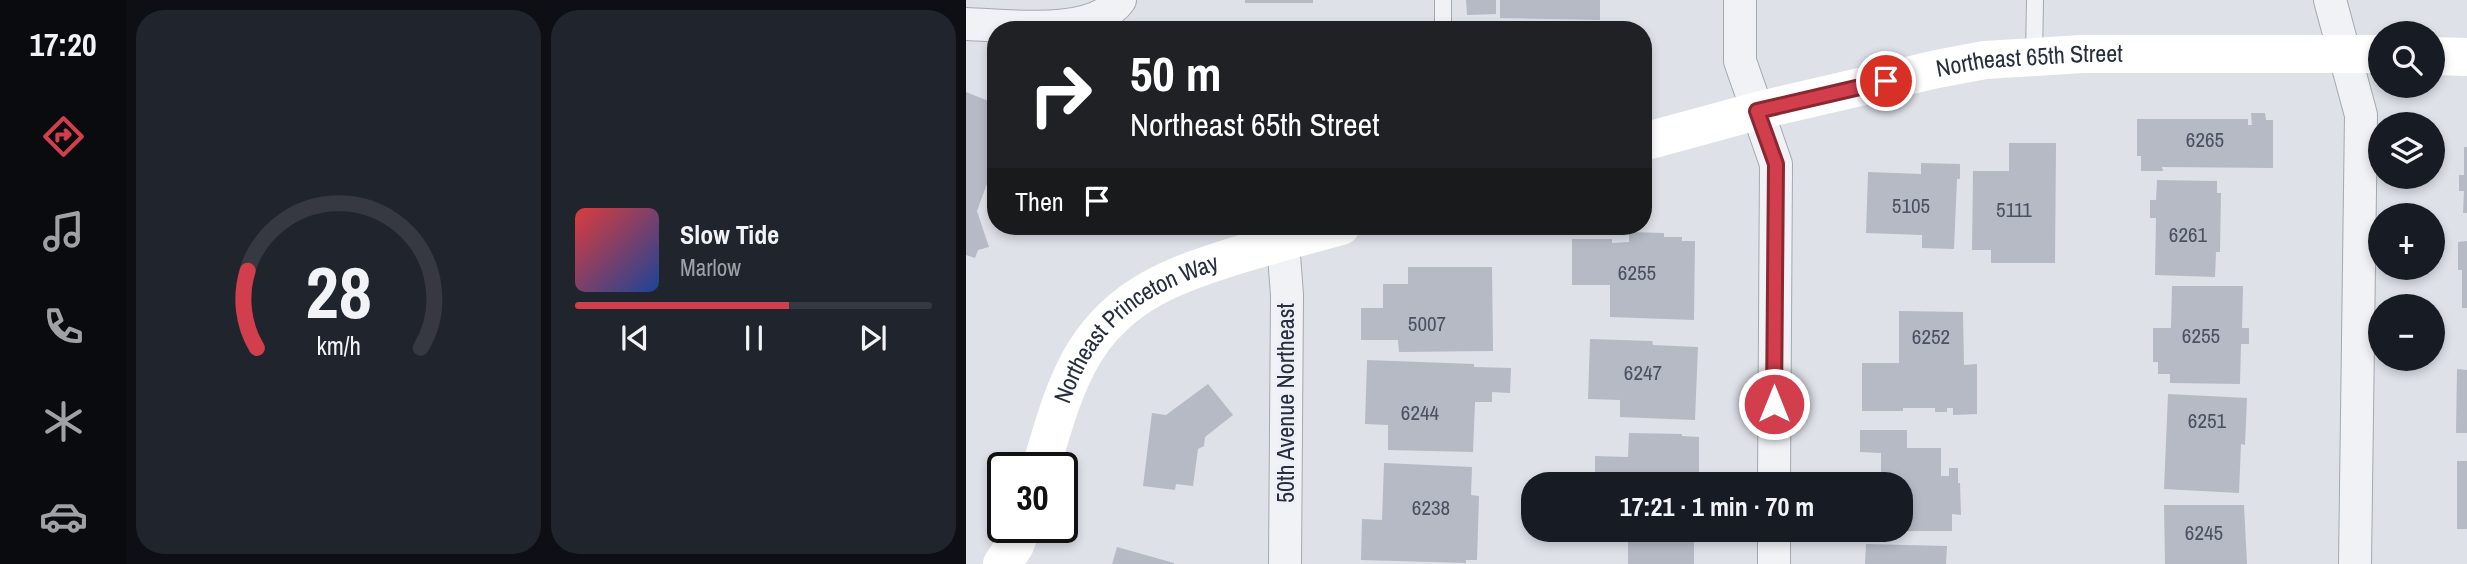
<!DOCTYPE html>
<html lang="en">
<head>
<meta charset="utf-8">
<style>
	:root { --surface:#171b24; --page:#20242c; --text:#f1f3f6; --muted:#9ea1a6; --line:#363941; --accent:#d23e4c }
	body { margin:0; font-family:"Archivo Narrow",sans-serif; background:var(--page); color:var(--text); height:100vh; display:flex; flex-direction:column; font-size:26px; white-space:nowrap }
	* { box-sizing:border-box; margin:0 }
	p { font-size:23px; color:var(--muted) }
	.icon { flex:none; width:38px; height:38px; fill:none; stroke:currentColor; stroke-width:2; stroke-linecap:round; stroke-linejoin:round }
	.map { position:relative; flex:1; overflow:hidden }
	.details { display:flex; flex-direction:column; gap:10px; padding:10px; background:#0d0f14; width:840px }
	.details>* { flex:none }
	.banner { position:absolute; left:21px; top:21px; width:665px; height:214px; border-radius:28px; box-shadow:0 4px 10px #0003; background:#202124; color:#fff; overflow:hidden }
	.controls { position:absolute; left:1402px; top:21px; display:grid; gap:14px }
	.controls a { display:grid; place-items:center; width:77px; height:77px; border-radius:50%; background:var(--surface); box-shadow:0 4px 10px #0003; font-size:35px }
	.speed { position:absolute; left:21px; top:452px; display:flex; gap:14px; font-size:35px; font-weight:700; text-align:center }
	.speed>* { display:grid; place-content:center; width:91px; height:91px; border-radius:50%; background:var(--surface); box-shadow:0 4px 10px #0003; line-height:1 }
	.speed .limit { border:4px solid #111; border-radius:10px; background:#fff; color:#111 }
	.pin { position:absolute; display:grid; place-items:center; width:60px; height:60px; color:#fff; margin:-30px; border:4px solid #fff; border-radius:50%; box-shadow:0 2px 7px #0007 }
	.me { position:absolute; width:77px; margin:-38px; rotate:0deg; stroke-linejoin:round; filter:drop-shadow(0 0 5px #0008) }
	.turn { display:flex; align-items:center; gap:24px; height:147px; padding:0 28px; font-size:32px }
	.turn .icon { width:91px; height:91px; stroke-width:2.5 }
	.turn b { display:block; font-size:49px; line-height:60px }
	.then { display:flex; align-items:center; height:66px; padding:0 28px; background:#0003; gap:14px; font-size:26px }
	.details .widget { flex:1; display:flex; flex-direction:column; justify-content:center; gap:10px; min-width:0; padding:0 24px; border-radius:28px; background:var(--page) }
	.details .dial { align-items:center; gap:0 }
	.dial svg { height:182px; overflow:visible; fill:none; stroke:var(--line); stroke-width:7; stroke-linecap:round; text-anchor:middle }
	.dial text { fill:var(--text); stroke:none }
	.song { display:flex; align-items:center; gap:21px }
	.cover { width:84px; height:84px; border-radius:10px; background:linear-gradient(135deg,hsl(0 70% 55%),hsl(220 70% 35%)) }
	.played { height:7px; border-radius:4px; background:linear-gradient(90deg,var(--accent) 60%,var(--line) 60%) }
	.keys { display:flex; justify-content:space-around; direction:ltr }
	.details .tiles { flex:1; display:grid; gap:10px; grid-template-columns:repeat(2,1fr) }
	.trip { position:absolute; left:555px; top:472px; width:392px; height:70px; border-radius:28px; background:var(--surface); box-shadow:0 4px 10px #0003; font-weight:700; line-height:70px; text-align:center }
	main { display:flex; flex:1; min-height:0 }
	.tabs { display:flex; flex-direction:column; width:126px; justify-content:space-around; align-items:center; background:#090b0e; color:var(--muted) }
	.tabs .icon { width:49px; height:49px }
	.tabs .current { color:var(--accent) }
	.tabs b { font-size:32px; color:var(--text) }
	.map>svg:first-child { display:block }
	.building { fill:#b5bac5 }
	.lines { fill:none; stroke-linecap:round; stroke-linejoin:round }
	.service-casing { stroke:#a3a8b2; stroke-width:18 }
	.minor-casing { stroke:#a3a8b2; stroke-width:34 }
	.service { stroke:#f1f2f6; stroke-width:16 }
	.minor { stroke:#f1f2f6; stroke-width:32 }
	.secondary { stroke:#fff; stroke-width:38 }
	.route-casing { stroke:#882831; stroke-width:18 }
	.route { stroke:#d23e4c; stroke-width:12 }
	.labels { text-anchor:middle; stroke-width:6; stroke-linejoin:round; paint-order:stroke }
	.number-label { font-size:21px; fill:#4a5161 }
	.street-label { font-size:24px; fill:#272e40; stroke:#edf0f6 }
</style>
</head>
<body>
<main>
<nav class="tabs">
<b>17:20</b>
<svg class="icon current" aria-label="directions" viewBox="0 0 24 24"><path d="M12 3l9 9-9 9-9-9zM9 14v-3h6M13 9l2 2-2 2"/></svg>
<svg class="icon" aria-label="music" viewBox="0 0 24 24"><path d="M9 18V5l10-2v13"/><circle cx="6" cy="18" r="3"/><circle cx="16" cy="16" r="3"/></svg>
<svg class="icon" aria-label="phone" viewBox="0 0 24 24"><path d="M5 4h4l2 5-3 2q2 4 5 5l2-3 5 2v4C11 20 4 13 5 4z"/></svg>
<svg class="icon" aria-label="climate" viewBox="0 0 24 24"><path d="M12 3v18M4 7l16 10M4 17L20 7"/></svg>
<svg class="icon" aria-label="car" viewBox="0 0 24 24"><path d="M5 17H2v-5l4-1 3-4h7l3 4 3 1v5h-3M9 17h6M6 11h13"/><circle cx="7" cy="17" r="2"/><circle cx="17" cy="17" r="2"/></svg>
</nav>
<section class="details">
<div class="tiles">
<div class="widget dial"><svg viewBox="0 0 100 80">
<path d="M14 69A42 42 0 1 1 86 69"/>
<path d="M14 69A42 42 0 0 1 10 35" stroke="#d23e4c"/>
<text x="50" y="56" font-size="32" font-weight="700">28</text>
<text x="50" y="72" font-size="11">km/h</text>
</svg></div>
<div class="widget">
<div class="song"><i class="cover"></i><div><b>Slow Tide</b><p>Marlow</p></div></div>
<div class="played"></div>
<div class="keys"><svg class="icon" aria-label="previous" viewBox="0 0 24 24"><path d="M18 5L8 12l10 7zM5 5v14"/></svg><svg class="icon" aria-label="pause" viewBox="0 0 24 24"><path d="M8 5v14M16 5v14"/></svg><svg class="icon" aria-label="next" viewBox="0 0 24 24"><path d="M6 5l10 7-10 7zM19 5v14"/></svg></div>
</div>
</div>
</section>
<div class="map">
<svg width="1501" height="564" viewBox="0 0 1501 564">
	<rect width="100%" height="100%" fill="#dee1e8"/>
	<path class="building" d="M 279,0 L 347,0 L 347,3 L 279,3 Z
		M 500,0 L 530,0 L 530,14 L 501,15 Z
		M 534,0 L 634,0 L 634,20 L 534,18 Z
		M 0,92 L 30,104 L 30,159 L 11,211 L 23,247 L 12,250 L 9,258 L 0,255 Z
		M 1285,113 L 1299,113 L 1300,120 L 1307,120 L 1307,168 L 1196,167 L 1197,171 L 1175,171 L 1175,156 L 1171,156 L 1171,119 L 1282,119 L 1282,125 L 1286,125 Z
		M 1043,143 L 1090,143 L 1089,263 L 1025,263 L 1025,250 L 1006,250 L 1007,171 L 1043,171 Z
		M 1498,147 L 1501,147 L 1501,213 L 1497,213 L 1498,191 L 1493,191 L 1493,175 L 1498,175 Z
		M 955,163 L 994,164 L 994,179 L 991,179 L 988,249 L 956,248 L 956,235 L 900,233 L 902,172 L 955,174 Z
		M 1191,180 L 1251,181 L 1251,193 L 1255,193 L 1254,252 L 1250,252 L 1249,277 L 1189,275 L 1190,218 L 1184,218 L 1184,200 L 1190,200 Z
		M 663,232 L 698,233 L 698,237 L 716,237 L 716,241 L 729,241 L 728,320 L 644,317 L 644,285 L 606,285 L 606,239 L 646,239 L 646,243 L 663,242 Z
		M 1501,241 L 1501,308 L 1496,308 L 1496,270 L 1492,270 L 1492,242 Z
		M 442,267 L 526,267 L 527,351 L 433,352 L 432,340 L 395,340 L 395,308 L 417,308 L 417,284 L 442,284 Z
		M 1206,286 L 1277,286 L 1276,328 L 1283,328 L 1283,344 L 1275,344 L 1274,384 L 1204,383 L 1204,374 L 1192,374 L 1192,362 L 1187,362 L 1187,328 L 1205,328 Z
		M 933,311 L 997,312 L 998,365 L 1011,364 L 1011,414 L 987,415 L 987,408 L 981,408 L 981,412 L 969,412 L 969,408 L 937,408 L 937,411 L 896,411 L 896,363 L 933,363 Z
		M 624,339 L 686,341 L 687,345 L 732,347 L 729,420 L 654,417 L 654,400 L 622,399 Z
		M 401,360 L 508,364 L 508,367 L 545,368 L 544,393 L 526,392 L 526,402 L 509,402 L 507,452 L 422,450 L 422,425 L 399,424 Z
		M 1491,369 L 1501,370 L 1501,433 L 1490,433 Z
		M 242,384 L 267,415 L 239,437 L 238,446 L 232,449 L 227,486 L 210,484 L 209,490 L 177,486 L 186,413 L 200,415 Z
		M 1202,394 L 1281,398 L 1279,445 L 1275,444 L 1273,493 L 1198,489 Z
		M 894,430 L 941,430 L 941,448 L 975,448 L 975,476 L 983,476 L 983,468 L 992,468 L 992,483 L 994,483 L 995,515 L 986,514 L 986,531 L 934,531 L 934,485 L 915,485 L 915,453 L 894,452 Z
		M 663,433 L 716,434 L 716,436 L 733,437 L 733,476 L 728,476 L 728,485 L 621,485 L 621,477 L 629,478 L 629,456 L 662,457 Z
		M 1491,461 L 1501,461 L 1501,529 L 1491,529 Z
		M 418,463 L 506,467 L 505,495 L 513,496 L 511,560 L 500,560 L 500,563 L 395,560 L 396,519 L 416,520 Z
		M 1198,505 L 1278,505 L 1281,564 L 1199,564 Z
		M 662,530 L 728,530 L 728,564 L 662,564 Z
		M 900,544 L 981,546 L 980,564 L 899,564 Z
		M 151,547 L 208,563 L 208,564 L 146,564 Z"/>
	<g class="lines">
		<g class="service-casing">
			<path id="service" d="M 477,0 L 477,23
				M 1068,56 L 1069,0"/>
		</g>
		<g class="minor-casing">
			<path id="minor" d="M 774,0 L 774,61 L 810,164 L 808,485
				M 1364,0 L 1395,115 L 1389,564
				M 0,24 C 42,25 127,38 154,0
				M 317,242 L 321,295 L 319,564
				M 808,564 L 808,530"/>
		</g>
		<use href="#service" class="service"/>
		<use href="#minor" class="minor"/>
		<g class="secondary">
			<path d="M 1466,56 L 1501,57"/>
			<path id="s1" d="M 677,142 L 791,111 L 971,69 L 1019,60 L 1116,54 L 1414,54"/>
			<path id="s2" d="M 75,467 C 87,428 97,388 118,353 C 155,293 209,275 272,255 C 306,245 340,235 375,226"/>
			<path d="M 36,564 L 49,545 L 56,527"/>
		</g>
	</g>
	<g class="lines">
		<g class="route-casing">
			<path id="route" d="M 808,404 L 810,164 L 791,111 L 920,81"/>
		</g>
		<use href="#route" class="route"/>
	</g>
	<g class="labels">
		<g class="number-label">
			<text x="1239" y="147">6265</text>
			<text x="945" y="213">5105</text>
			<text x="1048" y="217">5111</text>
			<text x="1222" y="242">6261</text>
			<text x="671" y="280">6255</text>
			<text x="461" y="331">5007</text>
			<text x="1235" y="343">6255</text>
			<text x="965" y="344">6252</text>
			<text x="677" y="380">6247</text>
			<text x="454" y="420">6244</text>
			<text x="1241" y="428">6251</text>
			<text x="465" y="515">6238</text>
			<text x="1238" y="540">6245</text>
		</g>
		<g class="street-label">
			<text dy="8" stroke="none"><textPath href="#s1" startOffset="396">Northeast 65th Street</textPath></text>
			<text dy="8" stroke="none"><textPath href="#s2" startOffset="178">Northeast Princeton Way</textPath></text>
			<text transform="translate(320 403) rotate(-90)" y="8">50th Avenue Northeast</text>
		</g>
	</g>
</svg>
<div class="controls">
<a><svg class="icon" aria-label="search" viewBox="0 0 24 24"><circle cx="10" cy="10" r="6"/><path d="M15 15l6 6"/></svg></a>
<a><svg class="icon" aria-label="layers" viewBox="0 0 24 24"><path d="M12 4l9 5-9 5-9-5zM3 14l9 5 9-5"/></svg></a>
<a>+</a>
<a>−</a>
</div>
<div class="speed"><div class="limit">30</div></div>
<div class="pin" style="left:920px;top:81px;background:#d93025"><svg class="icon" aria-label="arrive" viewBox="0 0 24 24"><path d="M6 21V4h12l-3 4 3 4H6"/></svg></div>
<svg class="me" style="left:808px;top:404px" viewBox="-20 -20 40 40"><circle r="17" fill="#d23e4c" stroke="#fff" stroke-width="3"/><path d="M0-11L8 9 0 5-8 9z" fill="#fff"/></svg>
<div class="trip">17:21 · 1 min · 70 m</div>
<div class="banner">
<div class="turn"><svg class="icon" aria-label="right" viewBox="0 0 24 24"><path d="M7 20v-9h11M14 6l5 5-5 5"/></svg><div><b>50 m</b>Northeast 65th Street</div></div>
<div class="then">Then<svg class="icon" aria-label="arrive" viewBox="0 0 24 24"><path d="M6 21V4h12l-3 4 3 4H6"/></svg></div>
</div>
</div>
</main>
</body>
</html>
